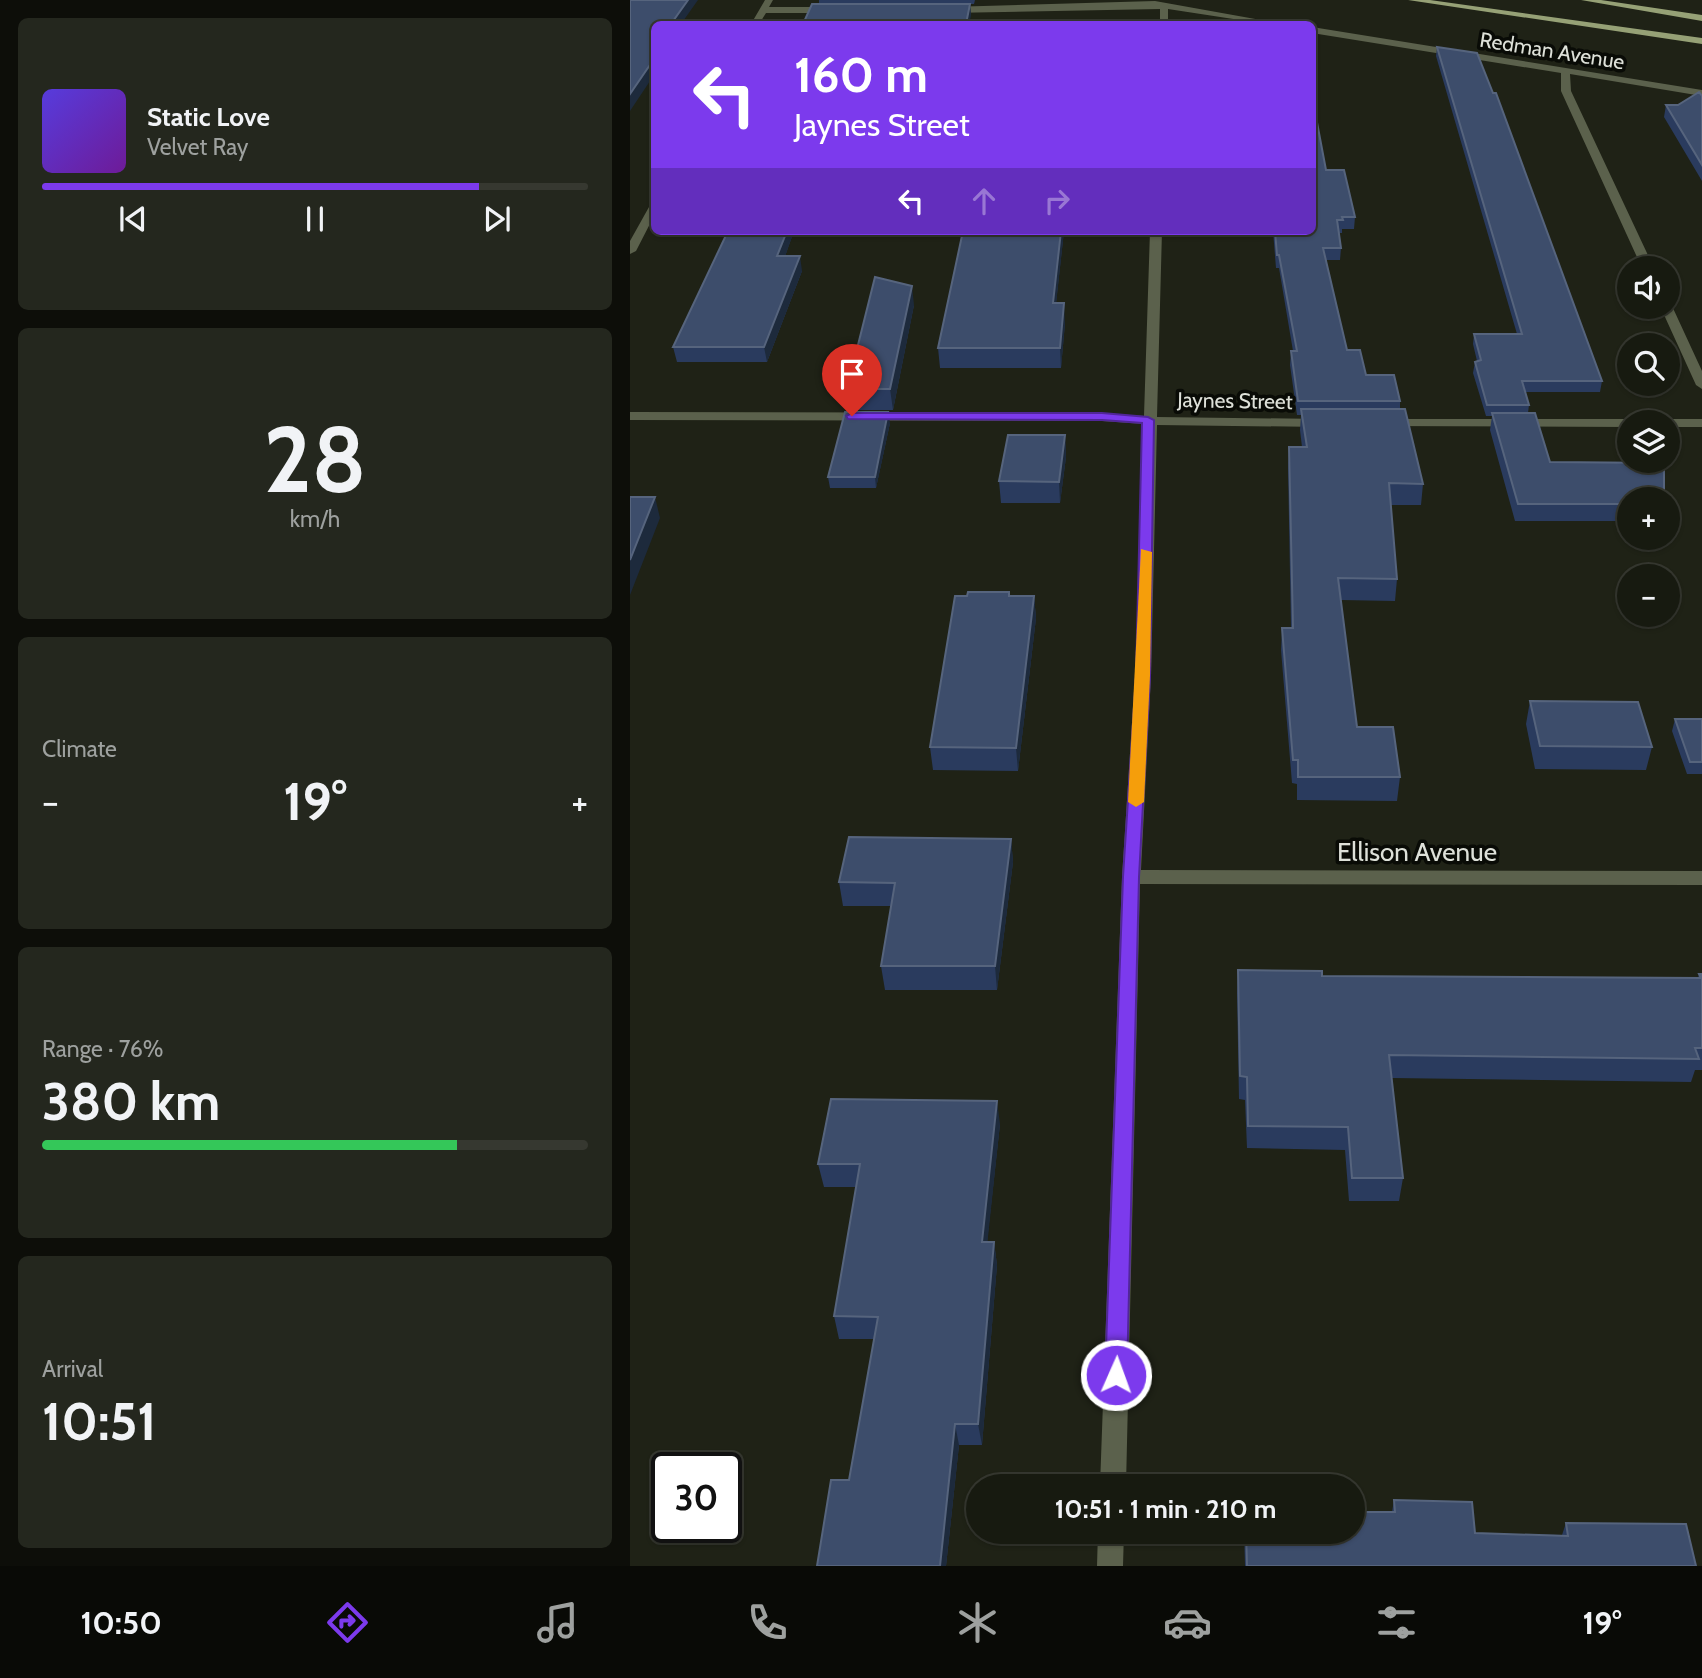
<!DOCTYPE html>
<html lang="en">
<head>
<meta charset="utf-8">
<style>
	:root { --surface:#171a10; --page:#24271e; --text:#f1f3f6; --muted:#9ea19f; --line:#363830; --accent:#7c3aed }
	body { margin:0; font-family:Cabin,sans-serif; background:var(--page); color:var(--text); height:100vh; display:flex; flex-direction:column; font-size:26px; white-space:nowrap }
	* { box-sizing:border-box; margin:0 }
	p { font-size:23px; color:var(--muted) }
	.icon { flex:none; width:38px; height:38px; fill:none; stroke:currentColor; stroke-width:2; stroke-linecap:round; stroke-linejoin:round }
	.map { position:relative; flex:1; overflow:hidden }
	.side { display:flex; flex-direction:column; gap:18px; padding:18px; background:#0d0e09; width:630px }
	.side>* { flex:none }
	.top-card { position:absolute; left:21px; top:21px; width:665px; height:214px; border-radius:10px; box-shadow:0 2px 5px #0004,0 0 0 2px var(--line); background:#7c3aed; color:#fff; overflow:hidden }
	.tools { position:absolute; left:987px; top:256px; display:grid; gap:14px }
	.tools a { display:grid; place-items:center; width:63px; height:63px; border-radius:50%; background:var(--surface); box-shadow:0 2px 5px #0004,0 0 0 2px var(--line); font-size:35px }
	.speed { position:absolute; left:21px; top:1452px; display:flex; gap:14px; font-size:35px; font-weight:700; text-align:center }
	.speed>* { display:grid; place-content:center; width:91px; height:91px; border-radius:50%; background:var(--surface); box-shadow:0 2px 5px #0004,0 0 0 2px var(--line); line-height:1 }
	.speed .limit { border:4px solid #111; border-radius:10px; background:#fff; color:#111 }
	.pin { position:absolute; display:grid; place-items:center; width:60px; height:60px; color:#fff; margin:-72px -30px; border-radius:50% 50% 50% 0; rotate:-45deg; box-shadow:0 0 7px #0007 }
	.pin .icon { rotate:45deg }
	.me { position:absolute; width:77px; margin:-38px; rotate:2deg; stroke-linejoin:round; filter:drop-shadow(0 0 5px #0008) }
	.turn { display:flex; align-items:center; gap:24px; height:147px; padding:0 28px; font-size:32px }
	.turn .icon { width:91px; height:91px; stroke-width:2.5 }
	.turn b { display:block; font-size:49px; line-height:60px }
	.lanes { display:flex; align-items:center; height:66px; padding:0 28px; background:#0003; justify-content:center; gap:35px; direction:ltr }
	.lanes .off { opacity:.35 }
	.big { font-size:52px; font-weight:700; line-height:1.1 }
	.side .card { flex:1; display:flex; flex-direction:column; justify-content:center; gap:10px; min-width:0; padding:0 24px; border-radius:10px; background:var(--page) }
	.side .dial { align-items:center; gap:0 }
	.dial b { font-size:91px; line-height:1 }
	.song { display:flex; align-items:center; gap:21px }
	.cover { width:84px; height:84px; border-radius:10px; background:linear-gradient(135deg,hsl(250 70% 55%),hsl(280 70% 35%)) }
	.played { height:7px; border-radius:4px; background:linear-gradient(90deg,var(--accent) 80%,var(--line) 80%) }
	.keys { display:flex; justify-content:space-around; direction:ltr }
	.heat { display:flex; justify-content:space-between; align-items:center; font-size:38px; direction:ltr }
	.charge { height:10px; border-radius:5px; background:linear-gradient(90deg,#34c759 76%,var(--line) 0) }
	.trip { position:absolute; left:336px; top:1474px; width:399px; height:70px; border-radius:35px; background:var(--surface); box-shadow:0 2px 5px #0004,0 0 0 2px var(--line); font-weight:700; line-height:70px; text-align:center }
	.tab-bar { display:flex; height:112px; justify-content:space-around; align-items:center; background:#090a06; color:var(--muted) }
	.tab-bar .icon { width:49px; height:49px }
	.tab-bar .selected { color:var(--accent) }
	.tab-bar b { font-size:32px; color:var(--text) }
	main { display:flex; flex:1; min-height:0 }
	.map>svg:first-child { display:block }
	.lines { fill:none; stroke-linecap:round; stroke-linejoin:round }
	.minor { fill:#5b614c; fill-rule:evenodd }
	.major { fill:#96a176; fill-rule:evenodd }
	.wall { fill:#2a3b5e }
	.shaded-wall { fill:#1d2a3c }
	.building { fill:#3d4d6b; stroke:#56647d; stroke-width:2 }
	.route { fill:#7c3aed; stroke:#51269a; stroke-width:2 }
	.slow { fill:#f59e0b }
	.labels { text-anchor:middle; stroke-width:7; stroke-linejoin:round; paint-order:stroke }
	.far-street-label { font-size:21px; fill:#dee1d9; stroke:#090b06 }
	.street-label { font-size:26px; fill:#dee1d9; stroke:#090b06 }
</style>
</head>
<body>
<main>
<section class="side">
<div class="card">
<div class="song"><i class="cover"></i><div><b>Static Love</b><p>Velvet Ray</p></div></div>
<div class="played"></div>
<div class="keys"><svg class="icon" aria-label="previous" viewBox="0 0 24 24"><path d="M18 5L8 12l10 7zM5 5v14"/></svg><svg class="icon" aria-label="pause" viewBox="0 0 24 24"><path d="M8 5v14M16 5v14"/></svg><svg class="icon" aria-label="next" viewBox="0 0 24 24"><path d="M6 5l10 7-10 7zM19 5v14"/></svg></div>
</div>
<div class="card dial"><b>28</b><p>km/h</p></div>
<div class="card"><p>Climate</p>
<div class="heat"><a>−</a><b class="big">19°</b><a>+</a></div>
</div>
<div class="card"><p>Range · 76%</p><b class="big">380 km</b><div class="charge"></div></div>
<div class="card"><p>Arrival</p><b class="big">10:51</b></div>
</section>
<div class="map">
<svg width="1072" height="1566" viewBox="0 0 1072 1566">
	<rect width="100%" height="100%" fill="#1f2216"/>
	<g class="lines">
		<path class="minor" d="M 135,0 L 143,0 L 139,7 L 203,7 L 207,10 L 203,13 L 136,13 L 129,24 L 121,24 Z
			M 525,1 L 653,24 L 636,24 L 538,9 L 538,24 L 530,24 L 530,9 L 318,13 L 314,10 L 318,7 Z
			M 682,27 L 1072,90 L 1072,96 L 940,74 L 941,91 L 1024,268 L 1012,268 L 931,91 L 931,73 L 682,33 Z
			M 24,204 L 24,216 L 6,251 L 0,254 L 0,241 L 19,207 Z
			M 520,231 L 532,231 L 527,417 L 693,419 L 700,423 L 693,427 L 527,425 L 521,676 L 511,870 L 1072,871 L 1072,885 L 510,884 L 496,1486 L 470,1486 L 492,877 L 505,676 L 514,424 L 472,421 L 0,420 L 0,412 L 472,413 L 514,416 Z
			M 1038,303 L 1042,306 L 1072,371 L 1072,389 L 1066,385 L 1030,306 L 1038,306 Z
			M 756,419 L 999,419 L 1005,422 L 999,422 L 999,427 L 751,426 L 749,423 Z
			M 1038,419 L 1072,419 L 1072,427 L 1038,427 L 1038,422 L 1032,422 Z
			M 468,1531 L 494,1531 L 493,1566 L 467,1566 Z"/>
		<path class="major" d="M 778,0 L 800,0 L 1072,38 L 1072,44 Z
			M 951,0 L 971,0 L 1072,15 L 1072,21 Z"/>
	</g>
	<path class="wall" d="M 189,0 L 345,0 L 344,4 L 340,4 L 341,16 L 189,4 Z
		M 807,47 L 972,381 L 970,392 L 895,392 L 899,405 L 898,413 L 920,462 L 999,499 L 999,521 L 885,521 L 860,430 L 862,416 L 856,416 L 843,373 L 845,362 L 847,361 L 843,344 L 844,334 L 887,334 L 806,56 Z
		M 1072,96 L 1072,181 L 1034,117 L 1036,105 L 1048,105 Z
		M 696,170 L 725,217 L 724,229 L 712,229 L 712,233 L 709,233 L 711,248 L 710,260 L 696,260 L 717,350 L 736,375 L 770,401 L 770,409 L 793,484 L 791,505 L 761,505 L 767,579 L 765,601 L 711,600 L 727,727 L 770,777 L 767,801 L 667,800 L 667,784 L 662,783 L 651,650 L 652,628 L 661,628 L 658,468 L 659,447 L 672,447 L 670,430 L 671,415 L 667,415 L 660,365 L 661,351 L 663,351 L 649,268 L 646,268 L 643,231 L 682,231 Z
		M 164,231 L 155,256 L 172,271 L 137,362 L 47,362 L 43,347 Z
		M 333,231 L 434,231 L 426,303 L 435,323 L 431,368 L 310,368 L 308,348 Z
		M 284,305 L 263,410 L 219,410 L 217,389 Z
		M 260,423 L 246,488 L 200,488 L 198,477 Z
		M 435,435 L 436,457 L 430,503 L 371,503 L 369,481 Z
		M 379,596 L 404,596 L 406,618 L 388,771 L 303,770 L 300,747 Z
		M 900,701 L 1022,747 L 1016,770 L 905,769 L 896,724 Z
		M 1045,719 L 1072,719 L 1072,774 L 1057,774 L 1042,731 Z
		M 381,839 L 383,862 L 367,990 L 255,990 L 251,966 L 261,906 L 213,906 L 209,882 Z
		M 608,970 L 692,976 L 1068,978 L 1069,974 L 1072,974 L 1072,1070 L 1065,1070 L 1061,1082 L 762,1078 L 773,1178 L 769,1201 L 719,1201 L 715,1150 L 617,1148 L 615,1100 L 609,1099 L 607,993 Z
		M 370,1124 L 357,1242 L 364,1242 L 367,1265 L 352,1445 L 329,1445 L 316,1566 L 187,1566 L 219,1480 L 244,1339 L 209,1339 L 204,1316 L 226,1187 L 194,1187 L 188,1164 Z
		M 764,1500 L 845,1533 L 932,1535 L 936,1523 L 1066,1566 L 615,1566 L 614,1531 L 723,1531 L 762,1512 Z"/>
	<path class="shaded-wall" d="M 58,0 L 68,0 L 51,24 L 41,24 Z
		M 340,4 L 341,16 L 339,24 L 336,24 Z
		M 24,59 L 24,75 L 0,111 L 0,94 Z
		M 157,231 L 164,231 L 150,271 L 147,256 Z
		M 431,231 L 434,231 L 424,323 L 423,303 Z
		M 170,256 L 172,271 L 137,362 L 134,347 Z
		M 282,286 L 284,305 L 263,410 L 260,389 Z
		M 434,303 L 435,323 L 431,368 L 430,348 Z
		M 258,412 L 260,423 L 246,488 L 245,477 Z
		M 435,435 L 436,457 L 430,503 L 429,482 Z
		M 25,497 L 30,518 L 0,595 L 0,560 Z
		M 404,596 L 406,618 L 388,771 L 386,748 Z
		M 381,839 L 383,862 L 367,990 L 365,966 Z
		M 367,1101 L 370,1124 L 355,1265 L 352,1242 Z
		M 364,1242 L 367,1265 L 352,1445 L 348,1424 Z
		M 325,1424 L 329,1445 L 316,1566 L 310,1566 Z"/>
	<path class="building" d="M 0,0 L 58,0 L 41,24 L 49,24 L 24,24 L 24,59 L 0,94 Z
		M 182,4 L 340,4 L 336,24 L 173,24 Z
		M 807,47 L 847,53 L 863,93 L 866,93 L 972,381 L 892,381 L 899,405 L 857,405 L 845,362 L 851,360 L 844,334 L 892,334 Z
		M 1069,92 L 1072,96 L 1072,165 L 1036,105 L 1048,105 Z
		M 682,96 L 696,170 L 714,170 L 725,217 L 712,217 L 713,220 L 707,220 L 711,248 L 693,248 L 717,350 L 730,350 L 736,375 L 764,375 L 770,401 L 668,401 L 661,351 L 667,351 L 649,255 L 647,255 L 645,231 L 682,231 Z
		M 98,231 L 157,231 L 147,256 L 170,256 L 134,347 L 43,347 Z
		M 333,231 L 431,231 L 423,303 L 434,303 L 430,348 L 308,348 Z
		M 245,277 L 282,286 L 260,389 L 217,389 Z
		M 671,409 L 775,409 L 793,484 L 759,483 L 767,579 L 708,578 L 727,727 L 763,727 L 770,777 L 668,777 L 668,760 L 663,760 L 652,628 L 663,628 L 659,447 L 677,447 Z
		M 215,412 L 258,412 L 245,477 L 198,477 Z
		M 862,413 L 905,413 L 920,462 L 1034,463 L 1034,499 L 999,499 L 999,504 L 888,504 Z
		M 378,435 L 435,435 L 429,482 L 369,481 Z
		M 0,497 L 25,497 L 0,560 Z
		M 338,592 L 379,592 L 379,596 L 404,596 L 386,748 L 300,747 L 325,596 L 337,596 Z
		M 900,701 L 1008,702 L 1022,747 L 910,746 Z
		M 1045,719 L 1072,719 L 1072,762 L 1060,762 Z
		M 219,837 L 381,839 L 365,966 L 251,966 L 265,883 L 209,882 Z
		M 608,970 L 692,971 L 692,976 L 1071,978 L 1069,974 L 1072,974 L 1072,1048 L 1065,1048 L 1069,1059 L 759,1055 L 773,1178 L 722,1178 L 718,1127 L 618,1126 L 617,1077 L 610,1076 Z
		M 201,1099 L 367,1101 L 352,1242 L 364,1242 L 348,1424 L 325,1424 L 310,1566 L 187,1566 L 201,1480 L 219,1480 L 248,1317 L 204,1316 L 230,1164 L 188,1164 Z
		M 764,1500 L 842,1502 L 845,1533 L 938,1536 L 936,1523 L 1056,1524 L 1066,1566 L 617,1566 L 616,1531 L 723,1531 L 723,1512 L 765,1512 Z"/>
	<path class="route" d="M 222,413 L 472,413 L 518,417 L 524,420 L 520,676 L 509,877 L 497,1375 L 494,1382 L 486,1386 L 478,1382 L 475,1375 L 493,877 L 506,676 L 512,423 L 472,420 L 218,419 L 216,416 Z"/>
	<path class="slow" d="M 511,549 L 522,552 L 520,676 L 514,802 L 506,807 L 498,802 Z"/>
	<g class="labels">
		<g class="far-street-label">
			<text transform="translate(922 51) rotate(9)" y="7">Redman Avenue</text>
			<text transform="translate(605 401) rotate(1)" y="7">Jaynes Street</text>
		</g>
		<g class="street-label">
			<text x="787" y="861">Ellison Avenue</text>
		</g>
	</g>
</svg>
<div class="tools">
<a><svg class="icon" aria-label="sound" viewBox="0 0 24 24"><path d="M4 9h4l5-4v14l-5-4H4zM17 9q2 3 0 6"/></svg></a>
<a><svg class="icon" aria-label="search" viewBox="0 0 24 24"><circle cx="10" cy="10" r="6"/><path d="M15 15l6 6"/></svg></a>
<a><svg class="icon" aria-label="layers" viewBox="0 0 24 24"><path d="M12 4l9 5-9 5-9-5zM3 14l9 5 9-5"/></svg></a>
<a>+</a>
<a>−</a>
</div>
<div class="speed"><div class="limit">30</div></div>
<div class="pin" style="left:222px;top:416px;background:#d93025"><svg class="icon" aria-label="arrive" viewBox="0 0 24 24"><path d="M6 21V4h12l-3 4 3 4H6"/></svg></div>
<svg class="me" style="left:486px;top:1375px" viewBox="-20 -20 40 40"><circle r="17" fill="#7c3aed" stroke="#fff" stroke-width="3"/><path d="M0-11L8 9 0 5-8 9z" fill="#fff"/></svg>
<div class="trip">10:51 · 1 min · 210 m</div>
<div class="top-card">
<div class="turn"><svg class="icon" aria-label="left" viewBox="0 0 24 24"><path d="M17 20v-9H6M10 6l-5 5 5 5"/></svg><div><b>160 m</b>Jaynes Street</div></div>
<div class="lanes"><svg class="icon" aria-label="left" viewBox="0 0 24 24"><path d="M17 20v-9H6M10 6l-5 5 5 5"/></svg><svg class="icon off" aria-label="ahead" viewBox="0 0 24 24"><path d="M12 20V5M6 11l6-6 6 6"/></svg><svg class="icon off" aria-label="right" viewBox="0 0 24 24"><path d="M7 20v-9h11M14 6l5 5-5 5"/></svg></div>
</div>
</div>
</main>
<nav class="tab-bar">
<b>10:50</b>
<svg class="icon selected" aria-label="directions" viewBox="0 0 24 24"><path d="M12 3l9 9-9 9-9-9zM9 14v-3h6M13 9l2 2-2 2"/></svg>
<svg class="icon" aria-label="music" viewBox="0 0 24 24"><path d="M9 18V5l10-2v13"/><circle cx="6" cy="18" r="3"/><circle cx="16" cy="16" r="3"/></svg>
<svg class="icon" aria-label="phone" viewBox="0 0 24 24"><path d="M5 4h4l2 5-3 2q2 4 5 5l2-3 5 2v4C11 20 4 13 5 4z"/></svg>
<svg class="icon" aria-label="climate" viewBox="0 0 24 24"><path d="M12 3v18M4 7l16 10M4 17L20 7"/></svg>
<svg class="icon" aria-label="car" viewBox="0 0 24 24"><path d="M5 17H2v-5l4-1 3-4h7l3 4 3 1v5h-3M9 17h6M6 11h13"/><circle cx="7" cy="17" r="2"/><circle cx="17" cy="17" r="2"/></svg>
<svg class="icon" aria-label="filters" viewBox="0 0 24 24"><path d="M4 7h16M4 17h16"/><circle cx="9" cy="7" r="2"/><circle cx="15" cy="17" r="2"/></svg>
<b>19°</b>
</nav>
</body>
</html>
